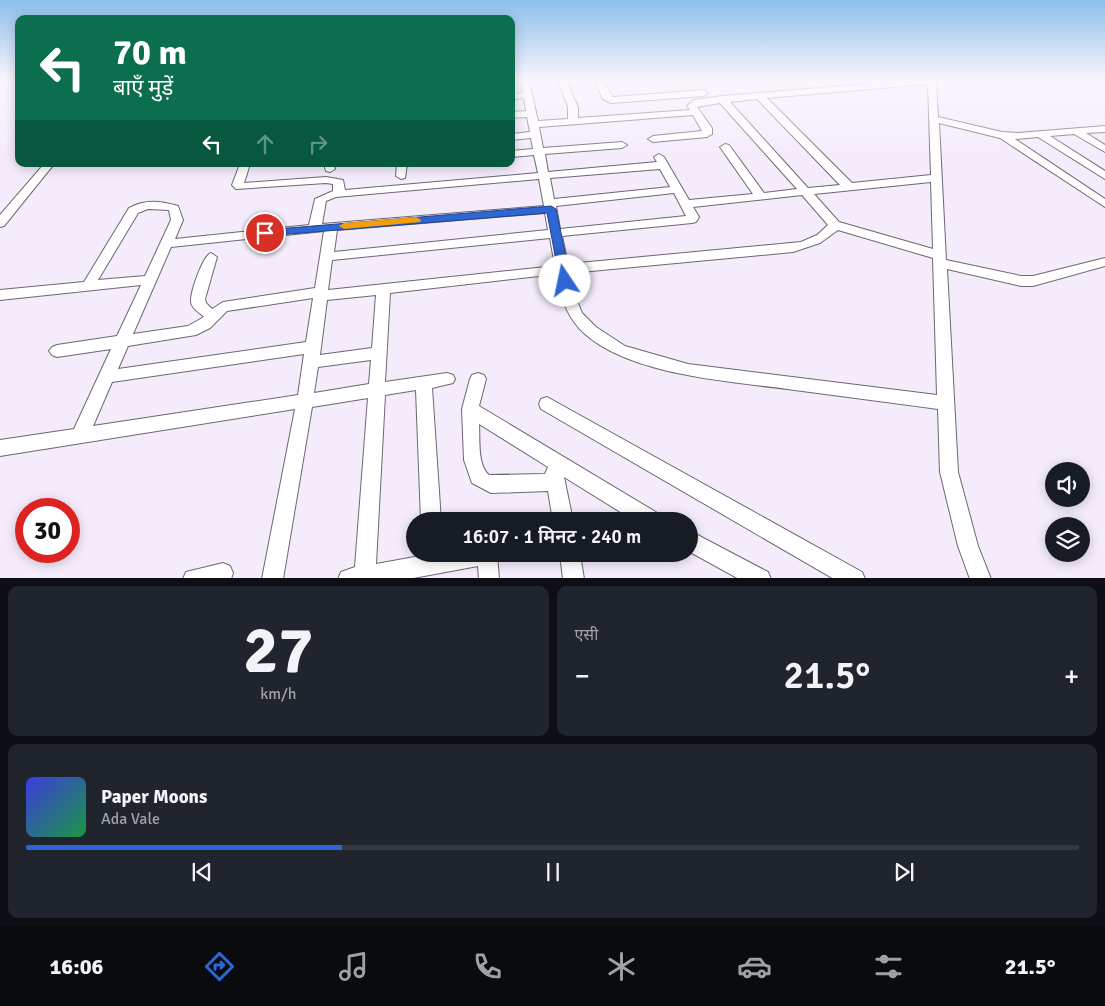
<!DOCTYPE html>
<html lang="hi">
<head>
<meta charset="utf-8">
<style>
	:root { --surface:#171b24; --page:#20242c; --text:#f1f3f6; --muted:#9ea1a6; --line:#363941; --accent:#2f66d5 }
	body { margin:0; font-family:Signika,"Noto Sans Devanagari",sans-serif; background:var(--page); color:var(--text); height:100vh; display:flex; flex-direction:column; font-size:19px; white-space:nowrap }
	* { box-sizing:border-box; margin:0 }
	p { font-size:16px; color:var(--muted) }
	.icon { flex:none; width:28px; height:28px; fill:none; stroke:currentColor; stroke-width:2; stroke-linecap:round; stroke-linejoin:round }
	.map { position:relative; height:578px; overflow:hidden }
	.drawer { display:flex; flex-direction:column; gap:8px; padding:8px; background:#0d0f14; flex:1 }
	.drawer>* { flex:none }
	.top-card { position:absolute; left:15px; top:15px; width:500px; height:152px; border-radius:10px; box-shadow:0 2px 12px #0003; background:#0b6e4f; color:#fff; overflow:hidden }
	.buttons { position:absolute; left:1045px; top:462px; display:grid; gap:10px }
	.buttons a { display:grid; place-items:center; width:45px; height:45px; border-radius:50%; background:var(--surface); box-shadow:0 2px 12px #0003; font-size:25px }
	.speed { position:absolute; left:15px; top:498px; display:flex; gap:10px; font-size:25px; font-weight:700; text-align:center }
	.speed>* { display:grid; place-content:center; width:65px; height:65px; border-radius:50%; background:var(--surface); box-shadow:0 2px 12px #0003; line-height:1 }
	.speed .limit { border:8px solid #d22; background:#fff; color:#111 }
	.pin { position:absolute; display:grid; place-items:center; width:42px; height:42px; color:#fff; margin:-21px; border:2px solid #fff; border-radius:50%; box-shadow:0 1px 5px #0007 }
	.me { position:absolute; width:55px; margin:-28px; rotate:349deg; stroke-linejoin:round; filter:drop-shadow(0 0 4px #0008) }
	.turn { display:flex; align-items:center; gap:18px; height:105px; padding:0 15px; font-size:22px }
	.turn .icon { width:65px; height:65px; stroke-width:2.5 }
	.turn b { display:block; font-size:35px; line-height:42px }
	.lanes { display:flex; align-items:center; height:48px; padding:0 15px; background:#0003; justify-content:center; gap:25px; direction:ltr }
	.lanes .off { opacity:.35 }
	.big { font-size:38px; font-weight:600; line-height:1.1 }
	.drawer .widget { flex:1; display:flex; flex-direction:column; justify-content:center; gap:8px; min-width:0; padding:0 18px; border-radius:10px; background:var(--page) }
	.drawer .dial { align-items:center; gap:0 }
	.dial b { font-size:65px; line-height:1 }
	.song { display:flex; align-items:center; gap:15px }
	.cover { width:60px; height:60px; border-radius:8px; background:linear-gradient(135deg,hsl(240 70% 55%),hsl(140 70% 35%)) }
	.played { height:5px; border-radius:2px; background:linear-gradient(90deg,var(--accent) 30%,var(--line) 30%) }
	.keys { display:flex; justify-content:space-around; direction:ltr }
	.heat { display:flex; justify-content:space-between; align-items:center; font-size:28px; direction:ltr }
	.drawer .tiles { flex:1; display:grid; gap:8px; grid-template-columns:1fr 1fr }
	.widget:last-child { grid-column:span 2 }
	.trip { position:absolute; left:406px; top:512px; width:292px; height:50px; border-radius:25px; background:var(--surface); box-shadow:0 2px 12px #0003; font-weight:600; line-height:50px; text-align:center }
	.tabs { display:flex; height:80px; justify-content:space-around; align-items:center; background:#090b0e; color:var(--muted) }
	.tabs .icon { width:35px; height:35px }
	.tabs .selected { color:var(--accent) }
	.tabs b { font-size:22px; color:var(--text) }
	.map>svg:first-child { display:block }
	.lines { fill:none; stroke-linecap:round; stroke-linejoin:round }
	.street-casing { stroke:#6d6673; stroke-width:2 }
	.street { fill:#fff; fill-rule:evenodd }
	.route { fill:#2f66d5; stroke:#1f428a }
	.slow { fill:#f59e0b }
</style>
</head>
<body>
<div class="map">
<svg width="1105" height="579" viewBox="0 0 1105 579">
	<rect width="100%" height="100%" fill="#f4ebfb"/>
	<g class="lines">
		<g class="street-casing">
			<path id="street" d="M 521,81 L 529,81 L 538,121 L 568,119 L 568,107 L 558,81 L 566,81 L 578,107 L 578,118 L 690,110 L 687,106 L 694,100 L 722,96 L 903,81 L 936,81 L 938,117 L 1002,132 L 1018,133 L 1105,126 L 1105,132 L 1086,133 L 1105,145 L 1105,152 L 1074,134 L 1050,136 L 1105,171 L 1105,179 L 1038,137 L 1015,139 L 1105,199 L 1105,207 L 1000,138 L 939,123 L 946,260 L 1021,276 L 1033,276 L 1105,258 L 1105,266 L 1033,286 L 1021,286 L 947,269 L 958,472 L 978,546 L 991,579 L 970,579 L 958,546 L 940,472 L 938,409 C 888,402 838,396 787,389 C 728,381 631,375 585,334 C 567,318 561,298 557,274 L 390,293 L 385,382 L 447,373 L 453,375 L 455,379 L 453,383 L 432,388 L 441,521 L 421,521 L 416,390 L 385,395 L 376,564 L 431,554 L 497,554 L 499,579 L 479,579 L 478,566 L 408,579 L 338,579 L 341,572 L 355,567 L 368,398 L 312,407 L 283,579 L 262,579 L 295,409 L 0,456 L 0,440 L 74,429 L 111,349 L 57,357 L 52,355 L 49,351 L 52,347 L 57,345 L 117,336 L 141,285 L 0,300 L 0,290 L 84,282 L 129,208 C 145,199 161,201 178,206 L 183,220 L 175,239 L 309,225 L 315,199 L 333,191 L 333,184 L 326,183 L 236,189 L 232,185 L 240,164 L 250,164 L 244,183 L 326,177 L 343,180 L 345,190 L 538,173 L 534,155 L 511,157 L 511,151 L 533,149 L 531,138 L 511,140 L 511,134 L 530,132 L 527,117 L 511,118 L 511,112 L 526,111 L 524,98 L 511,100 L 511,94 L 523,93 ZM 928,84 L 931,175 L 852,183 L 767,98 ZM 757,99 L 840,185 L 808,188 L 730,102 ZM 720,103 L 797,189 L 764,193 L 729,145 L 725,144 L 720,147 L 753,194 L 689,200 L 664,157 L 659,154 L 654,157 L 657,162 L 548,172 L 545,154 L 622,148 L 627,145 L 622,142 L 543,148 L 539,127 L 693,115 L 702,131 L 653,136 L 648,139 L 653,142 L 707,137 L 712,134 L 712,128 L 697,107 ZM 660,169 L 670,187 L 554,199 L 550,178 ZM 539,179 L 544,206 L 322,224 L 326,201 L 336,197 ZM 931,182 L 933,249 L 839,222 L 814,194 ZM 674,193 L 686,216 L 560,229 L 556,206 ZM 802,195 L 828,225 L 817,235 L 801,242 L 568,264 L 562,236 L 692,223 L 696,222 L 699,217 L 693,207 ZM 148,209 L 169,210 L 171,220 L 145,276 L 98,280 L 138,213 ZM 545,213 L 548,230 L 334,252 L 337,230 ZM 838,230 L 933,258 L 937,395 L 688,364 L 625,346 L 596,327 L 582,313 L 574,293 L 570,273 L 793,252 L 820,243 ZM 324,231 L 315,288 L 223,302 L 212,309 L 206,303 L 205,299 L 217,257 L 211,253 C 203,255 190,293 191,302 C 192,309 199,312 204,317 L 188,326 L 133,334 L 171,247 ZM 550,238 L 555,266 L 328,290 L 332,260 ZM 376,295 L 372,348 L 320,355 L 327,300 ZM 313,298 L 306,342 L 118,369 L 128,346 L 196,335 L 210,328 L 227,311 ZM 304,354 L 298,395 L 93,426 L 112,382 ZM 371,360 L 369,384 L 314,393 L 318,367 Z
				M 595,81 L 603,81 L 613,97 L 704,90 L 708,93 L 704,96 L 611,103 L 603,99 Z
				M 44,164 L 54,164 L 4,226 L 0,227 L 0,215 Z
				M 324,164 L 334,164 L 335,169 L 330,172 L 326,171 Z
				M 397,164 L 407,164 L 405,178 L 401,179 L 396,176 Z
				M 478,373 L 484,375 L 486,379 L 479,406 L 659,514 L 662,521 L 635,521 L 564,477 L 573,521 L 553,521 L 548,491 L 491,493 L 472,483 L 464,460 L 462,409 L 470,379 L 472,375 ZM 479,424 L 548,467 L 545,474 L 489,475 C 477,465 480,438 479,424 Z
				M 547,397 L 862,572 L 865,579 L 834,579 L 541,409 L 539,404 L 541,399 Z
				M 690,531 L 768,572 L 771,579 L 739,579 L 690,552 Z
				M 560,554 L 580,554 L 584,579 L 563,579 Z
				M 223,563 L 230,566 L 233,573 L 231,579 L 183,579 L 186,572 Z"/>
		</g>
		<use href="#street" class="street"/>
	</g>
	<linearGradient id="sky" x2="0" y2="1"><stop stop-color="#8cbeea"/><stop offset="0.5" stop-color="#faf6fd"/><stop offset="1" stop-color="#faf6fd" stop-opacity="0"/></linearGradient>
	<rect width="1105" height="162" fill="url(#sky)"/>
	<path class="route" d="M 551,206 L 556,209 L 571,281 L 565,285 L 560,281 L 547,213 L 265,236 L 260,233 L 265,230 Z"/>
	<path class="slow" d="M 416,217 L 421,220 L 420,222 L 344,229 L 339,226 L 344,223 Z"/>
</svg>
<div class="buttons">
<a><svg class="icon" aria-label="sound" viewBox="0 0 24 24"><path d="M4 9h4l5-4v14l-5-4H4zM17 9q2 3 0 6"/></svg></a>
<a><svg class="icon" aria-label="layers" viewBox="0 0 24 24"><path d="M12 4l9 5-9 5-9-5zM3 14l9 5 9-5"/></svg></a>
</div>
<div class="speed"><div class="limit">30</div></div>
<div class="pin" style="left:265px;top:233px;background:#d93025"><svg class="icon" aria-label="arrive" viewBox="0 0 24 24"><path d="M6 21V4h12l-3 4 3 4H6"/></svg></div>
<svg class="me" style="left:565px;top:281px" viewBox="-20 -20 40 40"><circle r="19" fill="#fff"/><path d="M0-13L10 11 0 6-10 11z" fill="#2f66d5"/></svg>
<div class="trip">16:07 · 1 मिनट · 240 m</div>
<div class="top-card">
<div class="turn"><svg class="icon" aria-label="left" viewBox="0 0 24 24"><path d="M17 20v-9H6M10 6l-5 5 5 5"/></svg><div><b>70 m</b>बाएँ मुड़ें</div></div>
<div class="lanes"><svg class="icon" aria-label="left" viewBox="0 0 24 24"><path d="M17 20v-9H6M10 6l-5 5 5 5"/></svg><svg class="icon off" aria-label="ahead" viewBox="0 0 24 24"><path d="M12 20V5M6 11l6-6 6 6"/></svg><svg class="icon off" aria-label="right" viewBox="0 0 24 24"><path d="M7 20v-9h11M14 6l5 5-5 5"/></svg></div>
</div>
</div>
<section class="drawer">
<div class="tiles">
<div class="widget dial"><b>27</b><p>km/h</p></div>
<div class="widget"><p>एसी</p>
<div class="heat"><a>−</a><b class="big">21.5°</b><a>+</a></div>
</div>
<div class="widget">
<div class="song"><i class="cover"></i><div><b>Paper Moons</b><p>Ada Vale</p></div></div>
<div class="played"></div>
<div class="keys"><svg class="icon" aria-label="previous" viewBox="0 0 24 24"><path d="M18 5L8 12l10 7zM5 5v14"/></svg><svg class="icon" aria-label="pause" viewBox="0 0 24 24"><path d="M8 5v14M16 5v14"/></svg><svg class="icon" aria-label="next" viewBox="0 0 24 24"><path d="M6 5l10 7-10 7zM19 5v14"/></svg></div>
</div>
</div>
</section>
<nav class="tabs">
<b>16:06</b>
<svg class="icon selected" aria-label="directions" viewBox="0 0 24 24"><path d="M12 3l9 9-9 9-9-9zM9 14v-3h6M13 9l2 2-2 2"/></svg>
<svg class="icon" aria-label="music" viewBox="0 0 24 24"><path d="M9 18V5l10-2v13"/><circle cx="6" cy="18" r="3"/><circle cx="16" cy="16" r="3"/></svg>
<svg class="icon" aria-label="phone" viewBox="0 0 24 24"><path d="M5 4h4l2 5-3 2q2 4 5 5l2-3 5 2v4C11 20 4 13 5 4z"/></svg>
<svg class="icon" aria-label="climate" viewBox="0 0 24 24"><path d="M12 3v18M4 7l16 10M4 17L20 7"/></svg>
<svg class="icon" aria-label="car" viewBox="0 0 24 24"><path d="M5 17H2v-5l4-1 3-4h7l3 4 3 1v5h-3M9 17h6M6 11h13"/><circle cx="7" cy="17" r="2"/><circle cx="17" cy="17" r="2"/></svg>
<svg class="icon" aria-label="filters" viewBox="0 0 24 24"><path d="M4 7h16M4 17h16"/><circle cx="9" cy="7" r="2"/><circle cx="15" cy="17" r="2"/></svg>
<b>21.5°</b>
</nav>
</body>
</html>
